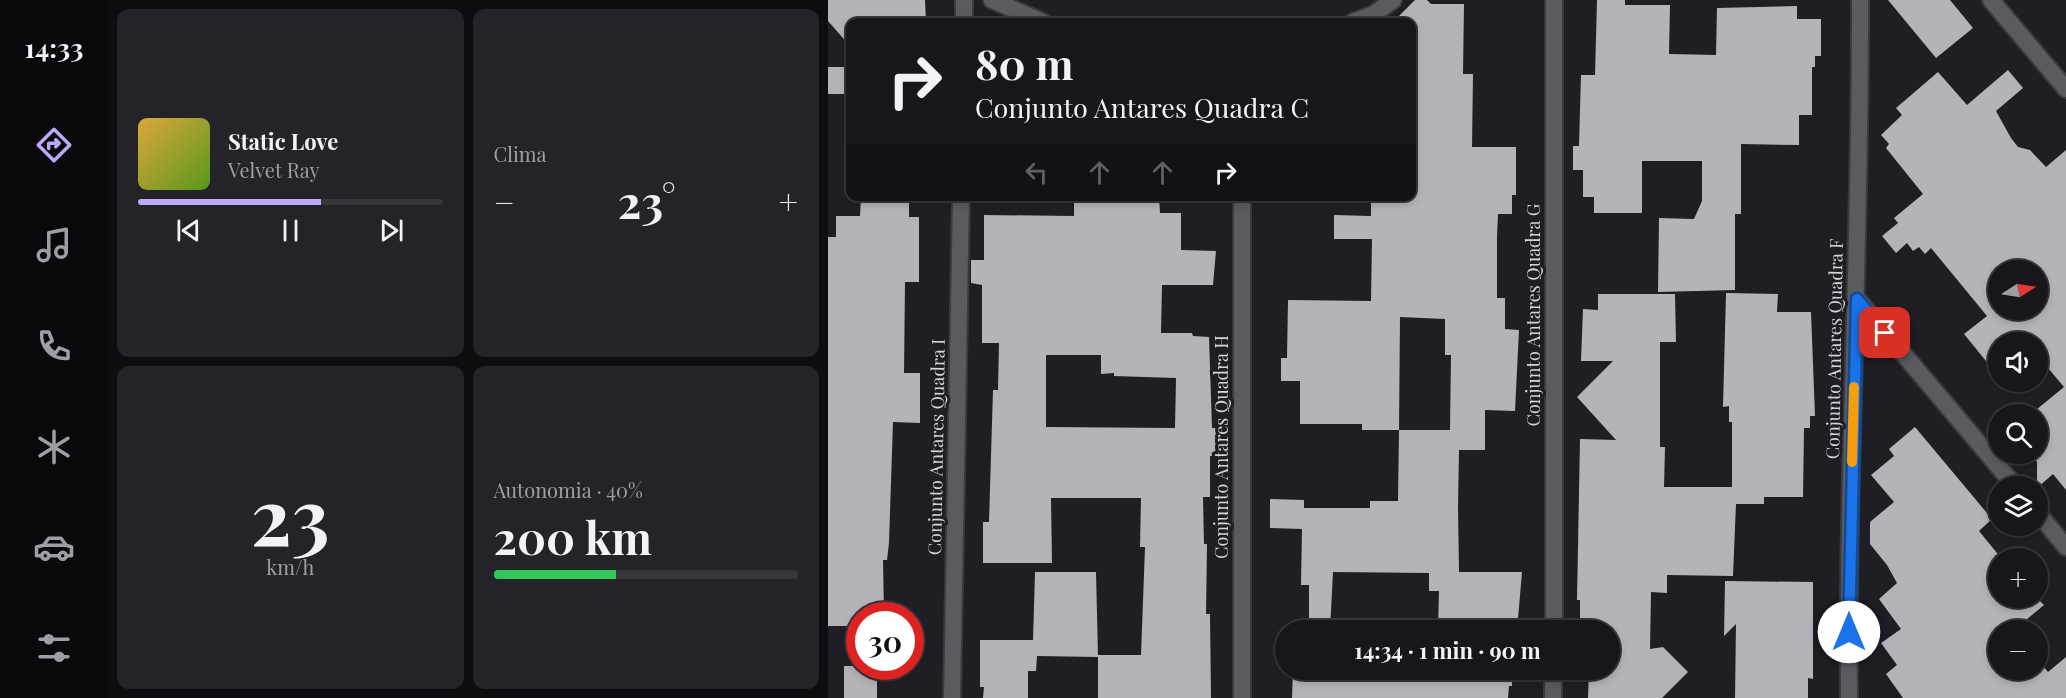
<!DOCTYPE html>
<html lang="pt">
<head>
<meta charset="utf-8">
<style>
	:root { --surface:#17161b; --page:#242328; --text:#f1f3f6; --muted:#9e9fa3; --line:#36353a; --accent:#bda9f5 }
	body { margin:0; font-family:"Playfair Display",serif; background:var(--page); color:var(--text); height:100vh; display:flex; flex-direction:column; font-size:22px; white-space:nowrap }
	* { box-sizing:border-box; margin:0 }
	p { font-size:20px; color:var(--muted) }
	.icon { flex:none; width:33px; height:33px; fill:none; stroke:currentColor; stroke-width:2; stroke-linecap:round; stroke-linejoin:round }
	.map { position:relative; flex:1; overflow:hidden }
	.sheet { display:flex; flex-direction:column; gap:9px; padding:9px; background:#0d0c0f; width:720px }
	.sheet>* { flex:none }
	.banner { position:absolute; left:18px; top:18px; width:570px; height:183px; border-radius:12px; box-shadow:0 3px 9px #0003,0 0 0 2px var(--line); background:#17161b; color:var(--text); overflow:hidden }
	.needle { width:39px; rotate:78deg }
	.buttons { position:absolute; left:1160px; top:260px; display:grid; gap:12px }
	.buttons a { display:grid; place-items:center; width:60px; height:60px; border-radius:50%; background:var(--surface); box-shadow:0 3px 9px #0003,0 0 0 2px var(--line); font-size:30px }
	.speed { position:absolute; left:18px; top:602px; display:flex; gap:12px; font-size:30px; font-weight:700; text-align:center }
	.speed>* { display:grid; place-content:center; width:78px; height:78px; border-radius:50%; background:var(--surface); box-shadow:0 3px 9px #0003,0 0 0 2px var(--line); line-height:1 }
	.speed .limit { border:9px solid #d22; background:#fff; color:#111 }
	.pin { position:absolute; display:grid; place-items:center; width:51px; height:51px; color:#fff; margin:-26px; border-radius:12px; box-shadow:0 3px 9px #0006 }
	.me { position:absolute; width:66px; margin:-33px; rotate:0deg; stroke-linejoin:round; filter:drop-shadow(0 0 4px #0008) }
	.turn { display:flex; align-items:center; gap:21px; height:126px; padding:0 30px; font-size:27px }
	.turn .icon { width:78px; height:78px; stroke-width:2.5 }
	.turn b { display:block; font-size:42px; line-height:51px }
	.lanes { display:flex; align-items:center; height:57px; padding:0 30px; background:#0003; justify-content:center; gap:30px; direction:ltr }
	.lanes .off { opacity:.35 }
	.big { font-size:45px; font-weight:700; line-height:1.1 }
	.sheet .tile { flex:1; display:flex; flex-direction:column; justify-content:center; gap:9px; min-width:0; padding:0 21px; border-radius:12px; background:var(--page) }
	.sheet .dial { align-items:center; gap:0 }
	.dial b { font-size:78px; line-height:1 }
	.song { display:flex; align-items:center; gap:18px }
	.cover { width:72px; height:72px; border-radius:9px; background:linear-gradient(135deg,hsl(40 70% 55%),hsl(90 70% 35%)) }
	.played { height:6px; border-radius:3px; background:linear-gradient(90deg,var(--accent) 60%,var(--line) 60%) }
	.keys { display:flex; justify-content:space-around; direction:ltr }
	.heat { display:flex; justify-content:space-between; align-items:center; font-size:33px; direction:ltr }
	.charge { height:9px; border-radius:4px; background:linear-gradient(90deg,#34c759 40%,var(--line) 0) }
	.sheet .tiles { flex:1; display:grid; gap:9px; grid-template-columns:repeat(2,1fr) }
	.trip { position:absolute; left:447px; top:620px; width:345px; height:60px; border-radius:30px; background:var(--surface); box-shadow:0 3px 9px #0003,0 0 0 2px var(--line); font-weight:700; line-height:60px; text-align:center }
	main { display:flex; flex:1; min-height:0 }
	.menu { display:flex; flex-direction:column; width:108px; justify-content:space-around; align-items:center; background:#09090b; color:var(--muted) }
	.menu .icon { width:42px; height:42px }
	.menu .active { color:var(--accent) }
	.menu b { font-size:27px; color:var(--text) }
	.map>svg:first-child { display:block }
	.building { fill:#b6b2ba; fill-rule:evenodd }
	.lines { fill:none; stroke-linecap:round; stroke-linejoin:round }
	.minor-casing { stroke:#3a393e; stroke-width:20 }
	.minor { stroke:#5a5a61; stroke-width:16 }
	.route-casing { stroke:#114b97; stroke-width:15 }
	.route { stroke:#1a73e8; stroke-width:10 }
	.slow { stroke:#f59e0b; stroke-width:10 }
	.labels { text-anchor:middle; stroke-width:6; stroke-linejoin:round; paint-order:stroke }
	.street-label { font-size:18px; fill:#d4d3d8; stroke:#1f1e24 }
</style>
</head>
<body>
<main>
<nav class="menu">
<b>14:33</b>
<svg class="icon active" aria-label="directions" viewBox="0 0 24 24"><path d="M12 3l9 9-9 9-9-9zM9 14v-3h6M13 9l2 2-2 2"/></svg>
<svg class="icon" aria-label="music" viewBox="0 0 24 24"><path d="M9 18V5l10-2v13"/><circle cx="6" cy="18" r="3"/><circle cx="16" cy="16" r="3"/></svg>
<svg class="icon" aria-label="phone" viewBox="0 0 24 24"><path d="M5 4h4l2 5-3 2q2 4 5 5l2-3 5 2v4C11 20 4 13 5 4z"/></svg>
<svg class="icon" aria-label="climate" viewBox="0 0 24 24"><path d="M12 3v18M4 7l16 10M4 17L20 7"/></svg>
<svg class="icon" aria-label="car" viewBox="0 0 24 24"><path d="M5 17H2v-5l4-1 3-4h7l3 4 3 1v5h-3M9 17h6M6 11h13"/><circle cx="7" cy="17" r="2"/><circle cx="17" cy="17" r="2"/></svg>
<svg class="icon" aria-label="filters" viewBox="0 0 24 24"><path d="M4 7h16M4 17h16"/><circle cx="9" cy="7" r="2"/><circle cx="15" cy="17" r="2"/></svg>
</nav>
<section class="sheet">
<div class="tiles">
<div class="tile">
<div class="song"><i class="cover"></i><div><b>Static Love</b><p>Velvet Ray</p></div></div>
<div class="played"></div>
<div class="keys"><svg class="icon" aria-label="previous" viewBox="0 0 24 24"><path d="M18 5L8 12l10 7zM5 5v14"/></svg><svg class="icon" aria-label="pause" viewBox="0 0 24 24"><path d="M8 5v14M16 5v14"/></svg><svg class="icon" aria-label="next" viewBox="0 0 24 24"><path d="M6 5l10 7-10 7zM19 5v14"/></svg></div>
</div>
<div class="tile"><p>Clima</p>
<div class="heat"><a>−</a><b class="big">23°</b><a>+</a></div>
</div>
<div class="tile dial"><b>23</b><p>km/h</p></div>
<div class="tile"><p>Autonomia · 40%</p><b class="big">200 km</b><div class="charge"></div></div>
</div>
</section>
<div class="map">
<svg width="1238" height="698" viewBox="0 0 1238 698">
	<rect width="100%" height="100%" fill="#1f1e24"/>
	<path class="building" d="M 0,0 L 97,0 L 98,22 L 22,22 L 22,46 L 0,21 Z
		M 587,0 L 599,0 L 603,4 L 636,4 L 635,74 L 645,74 L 644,147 L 688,147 L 688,195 L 684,195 L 684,214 L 670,214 L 669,237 L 669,298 L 677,298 L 677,329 L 691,330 L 687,411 L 657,410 L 657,450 L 631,450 L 630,507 L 631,572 L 694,572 L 689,630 L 610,630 L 611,591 L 601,591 L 601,573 L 505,572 L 502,630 L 481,630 L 481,585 L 473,585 L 474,529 L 442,528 L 442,499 L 476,500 L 476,508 L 542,508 L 542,501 L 570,501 L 571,430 L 534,430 L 534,424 L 472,424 L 472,381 L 453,381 L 453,358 L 459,358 L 460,300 L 543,301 L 544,239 L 506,239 L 506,215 L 543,216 L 543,196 L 584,196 L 584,22 L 565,22 ZM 572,317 L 617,319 L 617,355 L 623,355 L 622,430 L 571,430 Z
		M 769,0 L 797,0 L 797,5 L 842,5 L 841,54 L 888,55 L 889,8 L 969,6 L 969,19 L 993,19 L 993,56 L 987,56 L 987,67 L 984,67 L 984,115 L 971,115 L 971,145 L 913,144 L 913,214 L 907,214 L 907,290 L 830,292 L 831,218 L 866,219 L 874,201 L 874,161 L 814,161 L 814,213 L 766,213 L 766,197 L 755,197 L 755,170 L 745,170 L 745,146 L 751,146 L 753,75 L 767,75 Z
		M 1060,0 L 1122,0 L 1145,28 L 1108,58 Z
		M 0,67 L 22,67 L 22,94 L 0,94 Z
		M 1180,70 L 1195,88 L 1168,111 L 1183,138 L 1190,147 L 1202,150 L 1218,167 L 1238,150 L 1238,490 L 1225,474 L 1209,488 L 1209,462 L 1202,453 L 1209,453 L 1209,414 L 1203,414 L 1236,387 L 1209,355 L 1209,342 L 1170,342 L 1170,358 L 1167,354 L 1158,361 L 1136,334 L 1159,316 L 1103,248 L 1097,254 L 1091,247 L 1085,251 L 1079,243 L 1068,253 L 1054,236 L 1070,223 L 1066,218 L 1095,194 L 1058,148 L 1061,144 L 1053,135 L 1074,115 L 1068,108 L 1110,72 L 1139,105 ZM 1170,270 L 1209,270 L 1209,309 L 1170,309 Z
		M 33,196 L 81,196 L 81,217 L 91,217 L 91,282 L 77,282 L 76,373 L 92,373 L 92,423 L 65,422 L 61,543 L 59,560 L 55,560 L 56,615 L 32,615 L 32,626 L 0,626 L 0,237 L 8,237 L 8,216 L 32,216 Z
		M 246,196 L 331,196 L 332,213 L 353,213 L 353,250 L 388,251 L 385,285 L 334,285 L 333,333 L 364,333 L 365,336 L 381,337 L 384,428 L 391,428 L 391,456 L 382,456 L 382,497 L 375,497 L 376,544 L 379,544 L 378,614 L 382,614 L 383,698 L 270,698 L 270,655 L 313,655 L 317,547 L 312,547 L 313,498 L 223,498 L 224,563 L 155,563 L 155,522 L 161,522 L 165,390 L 170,390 L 171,343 L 154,343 L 154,285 L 143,283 L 143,260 L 156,260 L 156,215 L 246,216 ZM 218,355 L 273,355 L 273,374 L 286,373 L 286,376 L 348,378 L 347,428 L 218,427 Z
		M 898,293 L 950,294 L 949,312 L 983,312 L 987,416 L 982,416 L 982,428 L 976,428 L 975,497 L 936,497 L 936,504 L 908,504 L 905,576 L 839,575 L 839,593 L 823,592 L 822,649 L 835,647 L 860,672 L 834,698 L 760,698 L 761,669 L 782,669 L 782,630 L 757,630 L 757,623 L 752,623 L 752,600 L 749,600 L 752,439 L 788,440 L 749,397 L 785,361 L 753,361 L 755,309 L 770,310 L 770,294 L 847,294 L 848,342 L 832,342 L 832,447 L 837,447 L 836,487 L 904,487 L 904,422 L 901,422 L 901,406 L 895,407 Z
		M 1087,427 L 1164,519 L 1151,531 L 1173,558 L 1170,558 L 1170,597 L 1209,597 L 1209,561 L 1220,574 L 1210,583 L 1217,591 L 1209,598 L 1216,605 L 1186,630 L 1170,630 L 1170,669 L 1209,669 L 1209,659 L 1220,672 L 1238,657 L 1238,698 L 1075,698 L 1058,674 L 1069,665 L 1053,643 L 1073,629 L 1051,599 L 1069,583 L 1059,565 L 1042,544 L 1042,522 L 1066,502 L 1043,475 L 1066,456 L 1061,449 Z
		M 207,572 L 268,572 L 270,657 L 209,656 L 208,671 L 200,671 L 200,698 L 155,698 L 156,687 L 152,687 L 152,640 L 205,640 Z
		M 897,581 L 985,582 L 985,679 L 980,678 L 980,698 L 907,698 L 908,624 L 896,636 Z
		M 16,666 L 49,666 L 49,698 L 16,698 Z
		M 465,669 L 684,669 L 684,686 L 681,686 L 680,698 L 464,698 Z"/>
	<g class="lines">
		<g class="minor-casing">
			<path id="minor" d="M 164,0 L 215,22
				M 1163,0 L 1238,89
				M 136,22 L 136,0
				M 525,22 L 546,14 L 565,0
				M 414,196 L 414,698
				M 1029,299 L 1187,486
				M 1209,512 L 1238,547
				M 726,630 L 726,0
				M 124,698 L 133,196
				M 725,698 L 725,669
				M 1021,698 C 1019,465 1033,233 1032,0"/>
		</g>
		<use href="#minor" class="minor"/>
	</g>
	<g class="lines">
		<g class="route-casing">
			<path id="route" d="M 1021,632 L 1029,299 L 1057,333"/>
		</g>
		<use href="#route" class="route"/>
		<path class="slow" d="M 1024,462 L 1026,387"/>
	</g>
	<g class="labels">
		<g class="street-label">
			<text transform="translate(706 315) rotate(-90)" y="6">Conjunto Antares Quadra G</text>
			<text transform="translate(1007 349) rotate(-89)" y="6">Conjunto Antares Quadra F</text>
			<text transform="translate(109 447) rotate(-89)" y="6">Conjunto Antares Quadra I</text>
			<text transform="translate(394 447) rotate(-90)" y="6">Conjunto Antares Quadra H</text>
		</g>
	</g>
</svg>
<div class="buttons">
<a><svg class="needle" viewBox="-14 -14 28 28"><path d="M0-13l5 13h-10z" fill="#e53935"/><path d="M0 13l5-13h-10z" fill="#9e9fa3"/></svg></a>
<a><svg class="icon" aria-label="sound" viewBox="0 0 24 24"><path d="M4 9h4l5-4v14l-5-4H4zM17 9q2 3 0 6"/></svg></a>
<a><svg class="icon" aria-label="search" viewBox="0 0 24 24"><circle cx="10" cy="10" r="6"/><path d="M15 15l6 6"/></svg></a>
<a><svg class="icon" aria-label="layers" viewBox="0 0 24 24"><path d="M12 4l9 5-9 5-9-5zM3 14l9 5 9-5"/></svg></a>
<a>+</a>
<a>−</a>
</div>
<div class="speed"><div class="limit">30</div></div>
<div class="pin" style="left:1057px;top:333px;background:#d93025"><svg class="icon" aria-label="arrive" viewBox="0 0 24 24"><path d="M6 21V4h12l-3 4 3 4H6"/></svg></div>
<svg class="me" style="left:1021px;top:632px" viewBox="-20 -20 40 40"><circle r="19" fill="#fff"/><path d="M0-13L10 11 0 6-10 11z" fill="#1a73e8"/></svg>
<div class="trip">14:34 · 1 min · 90 m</div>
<div class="banner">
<div class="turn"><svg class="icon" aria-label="right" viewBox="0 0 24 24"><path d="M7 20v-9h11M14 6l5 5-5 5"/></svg><div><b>80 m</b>Conjunto Antares Quadra C</div></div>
<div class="lanes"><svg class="icon off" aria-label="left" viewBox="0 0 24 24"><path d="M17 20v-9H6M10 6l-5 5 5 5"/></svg><svg class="icon off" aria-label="ahead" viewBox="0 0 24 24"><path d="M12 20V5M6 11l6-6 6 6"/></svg><svg class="icon off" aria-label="ahead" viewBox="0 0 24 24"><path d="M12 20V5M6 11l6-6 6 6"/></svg><svg class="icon" aria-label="right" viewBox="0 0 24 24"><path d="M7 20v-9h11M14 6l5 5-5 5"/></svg></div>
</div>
</div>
</main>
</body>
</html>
